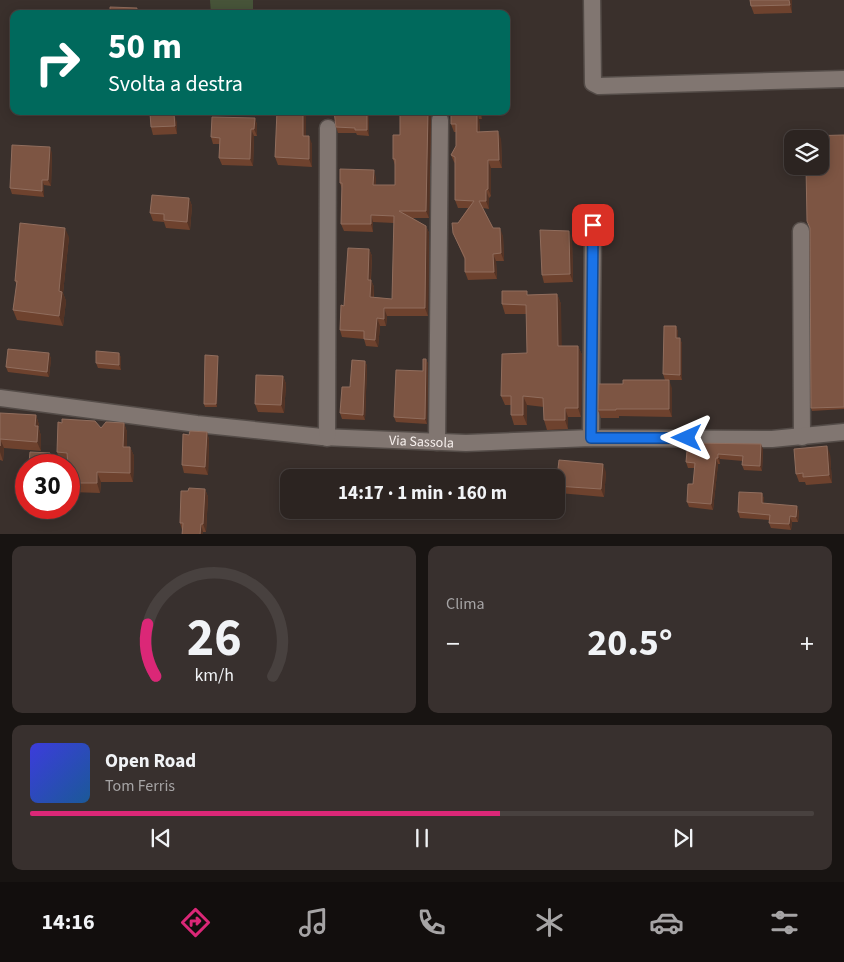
<!DOCTYPE html>
<html lang="it">
<head>
<meta charset="utf-8">
<style>
	:root { --surface:#2c2421; --page:#38302e; --text:#f1f3f6; --muted:#a6a4a5; --line:#48413f; --accent:#db2777 }
	body { margin:0; font-family:"Source Sans 3",sans-serif; background:var(--page); color:var(--text); height:100vh; display:flex; flex-direction:column; font-size:19px; white-space:nowrap }
	* { box-sizing:border-box; margin:0 }
	p { font-size:16px; color:var(--muted) }
	.icon { flex:none; width:28px; height:28px; fill:none; stroke:currentColor; stroke-width:2; stroke-linecap:round; stroke-linejoin:round }
	.map { position:relative; height:534px; overflow:hidden }
	.drawer { display:flex; flex-direction:column; gap:12px; padding:12px; background:#181412; flex:1 }
	.drawer>* { flex:none }
	.top-card { position:absolute; left:10px; top:10px; width:500px; height:105px; border-radius:10px; box-shadow:0 2px 12px #0003,0 0 0 1px var(--line); background:#00695c; color:#fff; overflow:hidden }
	.buttons { position:absolute; left:784px; top:130px; display:grid; gap:10px }
	.buttons a { display:grid; place-items:center; width:45px; height:45px; border-radius:10px; background:var(--surface); box-shadow:0 2px 12px #0003,0 0 0 1px var(--line); font-size:25px }
	.speed { position:absolute; left:15px; top:454px; display:flex; gap:10px; font-size:25px; font-weight:700; text-align:center }
	.speed>* { display:grid; place-content:center; width:65px; height:65px; border-radius:50%; background:var(--surface); box-shadow:0 2px 12px #0003,0 0 0 1px var(--line); line-height:1 }
	.speed .limit { border:8px solid #d22; background:#fff; color:#111 }
	.pin { position:absolute; display:grid; place-items:center; width:42px; height:42px; color:#fff; margin:-21px; border-radius:10px; box-shadow:0 2px 8px #0006 }
	.me { position:absolute; width:55px; margin:-28px; rotate:270deg; stroke-linejoin:round; filter:drop-shadow(0 0 4px #0008) }
	.turn { display:flex; align-items:center; gap:18px; height:105px; padding:0 15px; font-size:22px }
	.turn .icon { width:65px; height:65px; stroke-width:2.5 }
	.turn b { display:block; font-size:35px; line-height:42px }
	.big { font-size:38px; font-weight:700; line-height:1.1 }
	.drawer .tile { flex:1; display:flex; flex-direction:column; justify-content:center; gap:8px; min-width:0; padding:0 18px; border-radius:10px; background:var(--page) }
	.drawer .dial { align-items:center; gap:0 }
	.dial svg { height:130px; overflow:visible; fill:none; stroke:var(--line); stroke-width:7; stroke-linecap:round; text-anchor:middle }
	.dial text { fill:var(--text); stroke:none }
	.song { display:flex; align-items:center; gap:15px }
	.cover { width:60px; height:60px; border-radius:8px; background:linear-gradient(135deg,hsl(240 70% 55%),hsl(210 70% 35%)) }
	.played { height:5px; border-radius:2px; background:linear-gradient(90deg,var(--accent) 60%,var(--line) 60%) }
	.keys { display:flex; justify-content:space-around; direction:ltr }
	.heat { display:flex; justify-content:space-between; align-items:center; font-size:28px; direction:ltr }
	.drawer .tiles { flex:1; display:grid; gap:12px; grid-template-columns:1fr 1fr }
	.tile:last-child { grid-column:span 2 }
	.trip { position:absolute; left:280px; top:469px; width:285px; height:50px; border-radius:10px; background:var(--surface); box-shadow:0 2px 12px #0003,0 0 0 1px var(--line); font-weight:700; line-height:50px; text-align:center }
	.dock { display:flex; height:80px; justify-content:space-around; align-items:center; background:#120e0d; color:var(--muted) }
	.dock .icon { width:35px; height:35px }
	.dock .active { color:var(--accent) }
	.dock b { font-size:22px; color:var(--text) }
	.map>svg:first-child { display:block }
	.grass { fill:#475439 }
	.lines { fill:none; stroke-linecap:round; stroke-linejoin:round }
	.minor-casing { stroke:#544c48; stroke-width:19 }
	.minor { stroke:#817671; stroke-width:16 }
	.wall { fill:#6e422e }
	.shaded-wall { fill:#533325 }
	.building { fill:#7d5543; stroke:#906d5d }
	.route-casing { stroke:#114b97; stroke-width:12 }
	.route { stroke:#1a73e8; stroke-width:9 }
	.labels { text-anchor:middle; stroke-width:5; stroke-linejoin:round; paint-order:stroke }
	.street-label { font-size:14px; fill:#f6efec; stroke:#2f2622 }
</style>
</head>
<body>
<div class="map">
<svg width="844" height="535" viewBox="0 0 844 535">
	<rect width="100%" height="100%" fill="#3a302c"/>
	<path class="grass" d="M 210,0 L 253,0 L 253,14 L 211,14 Z"/>
	<g class="lines">
		<g class="minor-casing">
			<g id="minor">
				<path d="M 592,0 L 593,83 L 599,86 L 844,79"/>
				<path d="M 801,231 L 802,437"/>
				<path id="s1" d="M 0,398 L 197,424 L 322,437 L 466,443 L 591,438 L 772,439 L 844,432"/>
				<path d="M 327,438 L 328,128"/>
				<path d="M 591,438 L 593,225"/>
				<path d="M 437,442 L 440,120"/>
			</g>
		</g>
		<use href="#minor" class="minor"/>
	</g>
	<path class="wall" d="M 750,0 L 792,0 L 792,13 L 754,14 L 751,6 Z
		M 277,111 L 306,111 L 306,136 L 312,144 L 312,167 L 278,165 L 275,157 Z
		M 334,111 L 368,111 L 369,114 L 369,136 L 357,135 L 356,133 L 338,133 L 336,127 Z
		M 451,111 L 481,111 L 482,119 L 479,119 L 480,132 L 501,139 L 502,168 L 491,168 L 491,196 L 489,198 L 489,209 L 483,208 L 493,228 L 503,236 L 504,261 L 496,261 L 497,279 L 468,280 L 465,272 L 465,260 L 453,233 L 458,223 L 468,208 L 458,208 L 455,200 L 455,163 L 454,162 L 451,155 L 456,146 L 456,132 L 454,132 L 451,124 Z
		M 431,115 L 429,218 L 413,218 L 426,226 L 429,233 L 428,316 L 387,316 L 386,326 L 380,326 L 378,347 L 366,346 L 364,339 L 342,337 L 340,330 L 344,306 L 369,249 L 372,256 L 371,280 L 374,287 L 374,297 L 392,299 L 394,223 L 373,222 L 373,232 L 344,231 L 341,224 L 342,189 L 340,183 L 376,178 L 376,185 L 395,185 L 395,165 L 393,159 L 400,135 Z
		M 255,118 L 257,125 L 257,136 L 254,136 L 253,166 L 222,165 L 219,158 L 220,144 L 213,144 L 211,137 Z
		M 177,122 L 177,134 L 153,135 L 151,127 Z
		M 844,135 L 844,409 L 812,411 L 811,408 Z
		M 52,153 L 51,186 L 44,185 L 44,197 L 12,194 L 10,188 Z
		M 189,198 L 192,206 L 190,230 L 166,228 L 164,222 L 153,221 L 150,213 Z
		M 69,237 L 63,293 L 66,301 L 63,326 L 17,320 L 13,310 L 17,285 L 15,281 Z
		M 572,239 L 573,282 L 544,283 L 542,275 Z
		M 557,294 L 561,304 L 561,346 L 578,346 L 582,355 L 581,417 L 568,417 L 568,429 L 547,430 L 544,420 L 544,407 L 527,405 L 527,425 L 514,425 L 511,415 L 511,405 L 505,405 L 501,396 L 527,353 L 527,314 L 505,314 L 502,304 L 528,295 Z
		M 676,326 L 678,332 L 678,338 L 680,338 L 682,344 L 682,380 L 665,380 L 663,374 Z
		M 49,353 L 51,359 L 49,377 L 8,372 L 6,367 Z
		M 119,353 L 121,358 L 121,370 L 98,368 L 96,363 Z
		M 218,356 L 218,358 L 217,407 L 205,407 L 204,404 Z
		M 426,359 L 428,364 L 427,424 L 396,422 L 394,417 L 423,371 Z
		M 365,361 L 367,366 L 365,420 L 342,419 L 340,413 L 350,387 Z
		M 283,376 L 286,384 L 284,413 L 258,412 L 255,404 Z
		M 672,388 L 672,417 L 619,416 L 619,418 L 601,418 L 598,410 Z
		M 0,413 L 36,415 L 39,425 L 39,429 L 41,436 L 41,451 L 4,448 L 3,461 L 0,460 Z
		M 124,423 L 127,432 L 127,447 L 130,447 L 134,456 L 133,482 L 101,482 L 100,493 L 72,492 L 69,484 L 69,465 L 68,462 L 60,462 L 57,452 L 101,428 Z
		M 207,432 L 209,440 L 208,475 L 184,473 L 182,465 L 189,435 Z
		M 763,449 L 762,471 L 744,470 L 742,465 L 743,461 L 720,459 L 720,464 L 718,464 L 713,510 L 689,507 L 687,502 L 693,484 L 695,468 L 688,468 L 686,462 L 687,451 Z
		M 830,454 L 832,483 L 806,485 L 805,482 L 799,482 L 796,474 Z
		M 52,459 L 51,465 L 29,465 L 29,463 Z
		M 606,472 L 604,497 L 559,493 L 556,486 Z
		M 205,489 L 208,497 L 206,532 L 203,532 L 203,535 L 182,535 L 182,530 L 180,523 L 188,491 Z
		M 762,493 L 764,499 L 764,504 L 799,511 L 798,522 L 792,522 L 791,530 L 771,528 L 769,523 L 770,520 L 740,518 L 738,512 Z"/>
	<path class="shaded-wall" d="M 789,0 L 792,0 L 792,13 L 790,5 Z
		M 303,111 L 306,111 L 306,144 L 303,136 Z
		M 367,111 L 368,111 L 369,114 L 369,136 L 367,130 Z
		M 428,111 L 430,111 L 431,115 L 429,218 L 426,211 Z
		M 477,111 L 479,119 L 480,139 L 477,132 Z
		M 479,111 L 481,111 L 482,119 Z
		M 174,114 L 177,122 L 177,134 L 175,126 Z
		M 255,118 L 257,125 L 257,136 L 254,129 Z
		M 251,129 L 254,136 L 253,166 L 250,159 Z
		M 498,131 L 501,139 L 502,168 L 499,160 Z
		M 309,136 L 312,144 L 312,167 L 309,159 Z
		M 50,147 L 52,153 L 51,186 L 48,180 Z
		M 488,160 L 491,168 L 491,196 L 488,189 Z
		M 374,170 L 376,178 L 376,192 L 373,185 Z
		M 42,180 L 44,185 L 44,197 L 42,191 Z
		M 486,190 L 489,198 L 489,209 L 486,201 Z
		M 189,198 L 192,206 L 190,230 L 187,222 Z
		M 371,215 L 373,222 L 373,232 L 371,224 Z
		M 426,226 L 429,233 L 428,316 L 425,308 Z
		M 65,228 L 69,237 L 63,293 L 66,301 L 63,326 L 59,316 L 59,291 Z
		M 500,228 L 503,236 L 504,261 L 501,253 Z
		M 569,231 L 572,239 L 573,282 L 570,274 Z
		M 369,249 L 372,256 L 370,287 L 368,280 Z
		M 493,254 L 496,261 L 497,279 L 494,272 Z
		M 371,280 L 374,287 L 373,305 L 370,297 Z
		M 557,294 L 561,304 L 562,355 L 558,346 Z
		M 384,308 L 387,316 L 386,326 L 384,319 Z
		M 377,318 L 380,326 L 378,347 L 375,340 Z
		M 676,326 L 678,332 L 678,344 L 676,338 Z
		M 680,338 L 682,344 L 682,380 L 680,375 Z
		M 578,346 L 582,355 L 581,417 L 578,408 Z
		M 49,353 L 51,359 L 49,377 L 47,372 Z
		M 119,353 L 121,358 L 121,370 L 119,365 Z
		M 218,356 L 218,358 L 217,407 L 216,404 Z
		M 426,359 L 428,364 L 427,424 L 425,419 Z
		M 365,361 L 367,366 L 365,420 L 363,415 Z
		M 283,376 L 286,384 L 284,413 L 281,405 Z
		M 669,380 L 672,388 L 672,417 L 669,409 Z
		M 523,396 L 527,405 L 527,425 L 523,415 Z
		M 565,408 L 568,417 L 568,429 L 565,420 Z
		M 36,415 L 39,425 L 39,429 L 41,436 L 41,451 L 37,442 L 35,426 Z
		M 124,423 L 127,432 L 127,456 L 123,447 Z
		M 207,432 L 209,440 L 208,475 L 205,467 Z
		M 0,439 L 4,448 L 3,461 L 0,452 Z
		M 761,444 L 763,449 L 762,471 L 760,466 Z
		M 827,446 L 830,454 L 832,483 L 829,475 Z
		M 130,447 L 134,456 L 133,482 L 130,473 Z
		M 50,453 L 52,459 L 51,465 L 49,465 Z
		M 718,454 L 720,459 L 720,464 L 718,458 Z
		M 716,458 L 718,464 L 713,510 L 711,504 Z
		M 603,464 L 606,472 L 604,497 L 601,489 Z
		M 97,472 L 101,482 L 100,493 L 97,483 Z
		M 205,489 L 208,497 L 206,532 L 203,524 Z
		M 762,493 L 764,499 L 764,509 L 762,503 Z
		M 797,506 L 799,511 L 798,522 L 796,517 Z
		M 790,516 L 792,522 L 791,530 L 789,524 Z
		M 201,524 L 203,532 L 203,535 L 200,535 Z"/>
	<path class="building" d="M 750,0 L 789,0 L 790,5 L 751,6 Z
		M 110,7 L 137,8 L 136,14 L 110,14 Z
		M 277,111 L 303,111 L 303,136 L 309,136 L 309,159 L 275,157 Z
		M 334,111 L 367,111 L 367,130 L 355,130 L 355,128 L 336,127 Z
		M 400,111 L 428,111 L 426,211 L 399,211 L 426,226 L 425,308 L 384,308 L 384,319 L 377,318 L 375,340 L 364,339 L 364,331 L 340,330 L 341,305 L 344,306 L 348,248 L 369,249 L 368,280 L 371,280 L 370,297 L 392,299 L 394,216 L 371,215 L 371,224 L 341,224 L 342,183 L 340,183 L 340,169 L 374,170 L 373,185 L 395,185 L 395,159 L 393,159 L 393,135 L 400,135 Z
		M 451,111 L 477,111 L 477,132 L 498,131 L 499,160 L 488,160 L 488,189 L 486,190 L 486,201 L 479,201 L 493,228 L 500,228 L 501,253 L 493,254 L 494,272 L 465,272 L 465,258 L 453,233 L 452,223 L 458,223 L 474,201 L 455,200 L 455,157 L 451,155 L 456,146 L 456,124 L 451,124 Z
		M 150,113 L 174,114 L 175,126 L 151,127 Z
		M 212,117 L 255,118 L 254,129 L 251,129 L 250,159 L 219,158 L 220,138 L 211,137 Z
		M 844,135 L 844,407 L 811,408 L 810,228 L 807,221 L 806,166 L 820,166 L 820,139 L 805,139 L 805,136 Z
		M 12,145 L 50,147 L 48,180 L 42,180 L 42,191 L 10,188 Z
		M 152,195 L 189,198 L 187,222 L 164,220 L 164,214 L 150,213 Z
		M 20,223 L 65,228 L 59,291 L 62,292 L 59,316 L 13,310 L 17,281 L 15,281 Z
		M 540,230 L 569,231 L 570,274 L 542,275 Z
		M 502,291 L 527,291 L 527,295 L 557,294 L 558,346 L 578,346 L 578,408 L 565,408 L 565,420 L 544,420 L 543,398 L 523,396 L 523,415 L 511,415 L 511,396 L 501,396 L 502,354 L 527,353 L 526,305 L 502,304 Z
		M 664,326 L 676,326 L 676,338 L 680,338 L 680,375 L 663,374 Z
		M 8,349 L 49,353 L 47,372 L 6,367 Z
		M 96,351 L 119,353 L 119,365 L 96,363 Z
		M 205,355 L 218,356 L 216,404 L 204,404 Z
		M 423,359 L 426,359 L 425,419 L 394,417 L 396,370 L 423,371 Z
		M 352,360 L 365,361 L 363,415 L 340,413 L 342,387 L 350,387 Z
		M 256,375 L 283,376 L 281,405 L 255,404 Z
		M 623,380 L 669,380 L 669,409 L 616,409 L 616,410 L 598,410 L 599,384 L 623,384 Z
		M 0,413 L 36,415 L 35,426 L 38,426 L 37,442 L 0,439 L 0,446 Z
		M 62,419 L 95,421 L 101,428 L 106,422 L 124,423 L 123,447 L 130,447 L 130,473 L 97,472 L 97,483 L 69,483 L 69,465 L 68,465 L 67,453 L 57,452 L 58,422 L 62,423 Z
		M 190,431 L 207,432 L 205,467 L 182,465 L 183,434 L 189,435 Z
		M 690,443 L 761,444 L 760,466 L 742,465 L 743,456 L 718,454 L 718,458 L 716,458 L 711,504 L 687,502 L 688,484 L 693,484 L 695,463 L 686,462 L 687,451 L 690,451 Z
		M 827,446 L 829,475 L 803,477 L 803,473 L 796,474 L 794,449 Z
		M 30,452 L 50,453 L 49,464 L 29,463 Z
		M 559,460 L 603,464 L 601,489 L 556,486 Z
		M 189,488 L 205,489 L 203,524 L 201,524 L 200,535 L 182,535 L 183,523 L 180,523 L 181,491 L 188,491 Z
		M 739,492 L 762,493 L 762,503 L 797,506 L 796,517 L 790,516 L 789,524 L 769,523 L 770,515 L 738,512 Z"/>
	<g class="lines">
		<g class="route-casing">
			<path id="route" d="M 593,225 L 591,438 L 687,438"/>
		</g>
		<use href="#route" class="route"/>
	</g>
	<g class="labels">
		<g class="street-label">
			<text dy="5" stroke="none"><textPath href="#s1" startOffset="424">Via Sassola</textPath></text>
		</g>
	</g>
</svg>
<div class="buttons">
<a><svg class="icon" aria-label="layers" viewBox="0 0 24 24"><path d="M12 4l9 5-9 5-9-5zM3 14l9 5 9-5"/></svg></a>
</div>
<div class="speed"><div class="limit">30</div></div>
<div class="pin" style="left:593px;top:225px;background:#d93025"><svg class="icon" aria-label="arrive" viewBox="0 0 24 24"><path d="M6 21V4h12l-3 4 3 4H6"/></svg></div>
<svg class="me" style="left:687px;top:438px" viewBox="-20 -20 40 40"><path d="M0-17L14 15 0 8-14 15z" fill="#1a73e8" stroke="#fff" stroke-width="4"/></svg>
<div class="trip">14:17 · 1 min · 160 m</div>
<div class="top-card">
<div class="turn"><svg class="icon" aria-label="right" viewBox="0 0 24 24"><path d="M7 20v-9h11M14 6l5 5-5 5"/></svg><div><b>50 m</b>Svolta a destra</div></div>
</div>
</div>
<section class="drawer">
<div class="tiles">
<div class="tile dial"><svg viewBox="0 0 100 80">
<path d="M14 69A42 42 0 1 1 86 69"/>
<path d="M14 69A42 42 0 0 1 9 37" stroke="#db2777"/>
<text x="50" y="56" font-size="32" font-weight="700">26</text>
<text x="50" y="72" font-size="11">km/h</text>
</svg></div>
<div class="tile"><p>Clima</p>
<div class="heat"><a>−</a><b class="big">20.5°</b><a>+</a></div>
</div>
<div class="tile">
<div class="song"><i class="cover"></i><div><b>Open Road</b><p>Tom Ferris</p></div></div>
<div class="played"></div>
<div class="keys"><svg class="icon" aria-label="previous" viewBox="0 0 24 24"><path d="M18 5L8 12l10 7zM5 5v14"/></svg><svg class="icon" aria-label="pause" viewBox="0 0 24 24"><path d="M8 5v14M16 5v14"/></svg><svg class="icon" aria-label="next" viewBox="0 0 24 24"><path d="M6 5l10 7-10 7zM19 5v14"/></svg></div>
</div>
</div>
</section>
<nav class="dock">
<b>14:16</b>
<svg class="icon active" aria-label="directions" viewBox="0 0 24 24"><path d="M12 3l9 9-9 9-9-9zM9 14v-3h6M13 9l2 2-2 2"/></svg>
<svg class="icon" aria-label="music" viewBox="0 0 24 24"><path d="M9 18V5l10-2v13"/><circle cx="6" cy="18" r="3"/><circle cx="16" cy="16" r="3"/></svg>
<svg class="icon" aria-label="phone" viewBox="0 0 24 24"><path d="M5 4h4l2 5-3 2q2 4 5 5l2-3 5 2v4C11 20 4 13 5 4z"/></svg>
<svg class="icon" aria-label="climate" viewBox="0 0 24 24"><path d="M12 3v18M4 7l16 10M4 17L20 7"/></svg>
<svg class="icon" aria-label="car" viewBox="0 0 24 24"><path d="M5 17H2v-5l4-1 3-4h7l3 4 3 1v5h-3M9 17h6M6 11h13"/><circle cx="7" cy="17" r="2"/><circle cx="17" cy="17" r="2"/></svg>
<svg class="icon" aria-label="filters" viewBox="0 0 24 24"><path d="M4 7h16M4 17h16"/><circle cx="9" cy="7" r="2"/><circle cx="15" cy="17" r="2"/></svg>
</nav>
</body>
</html>
